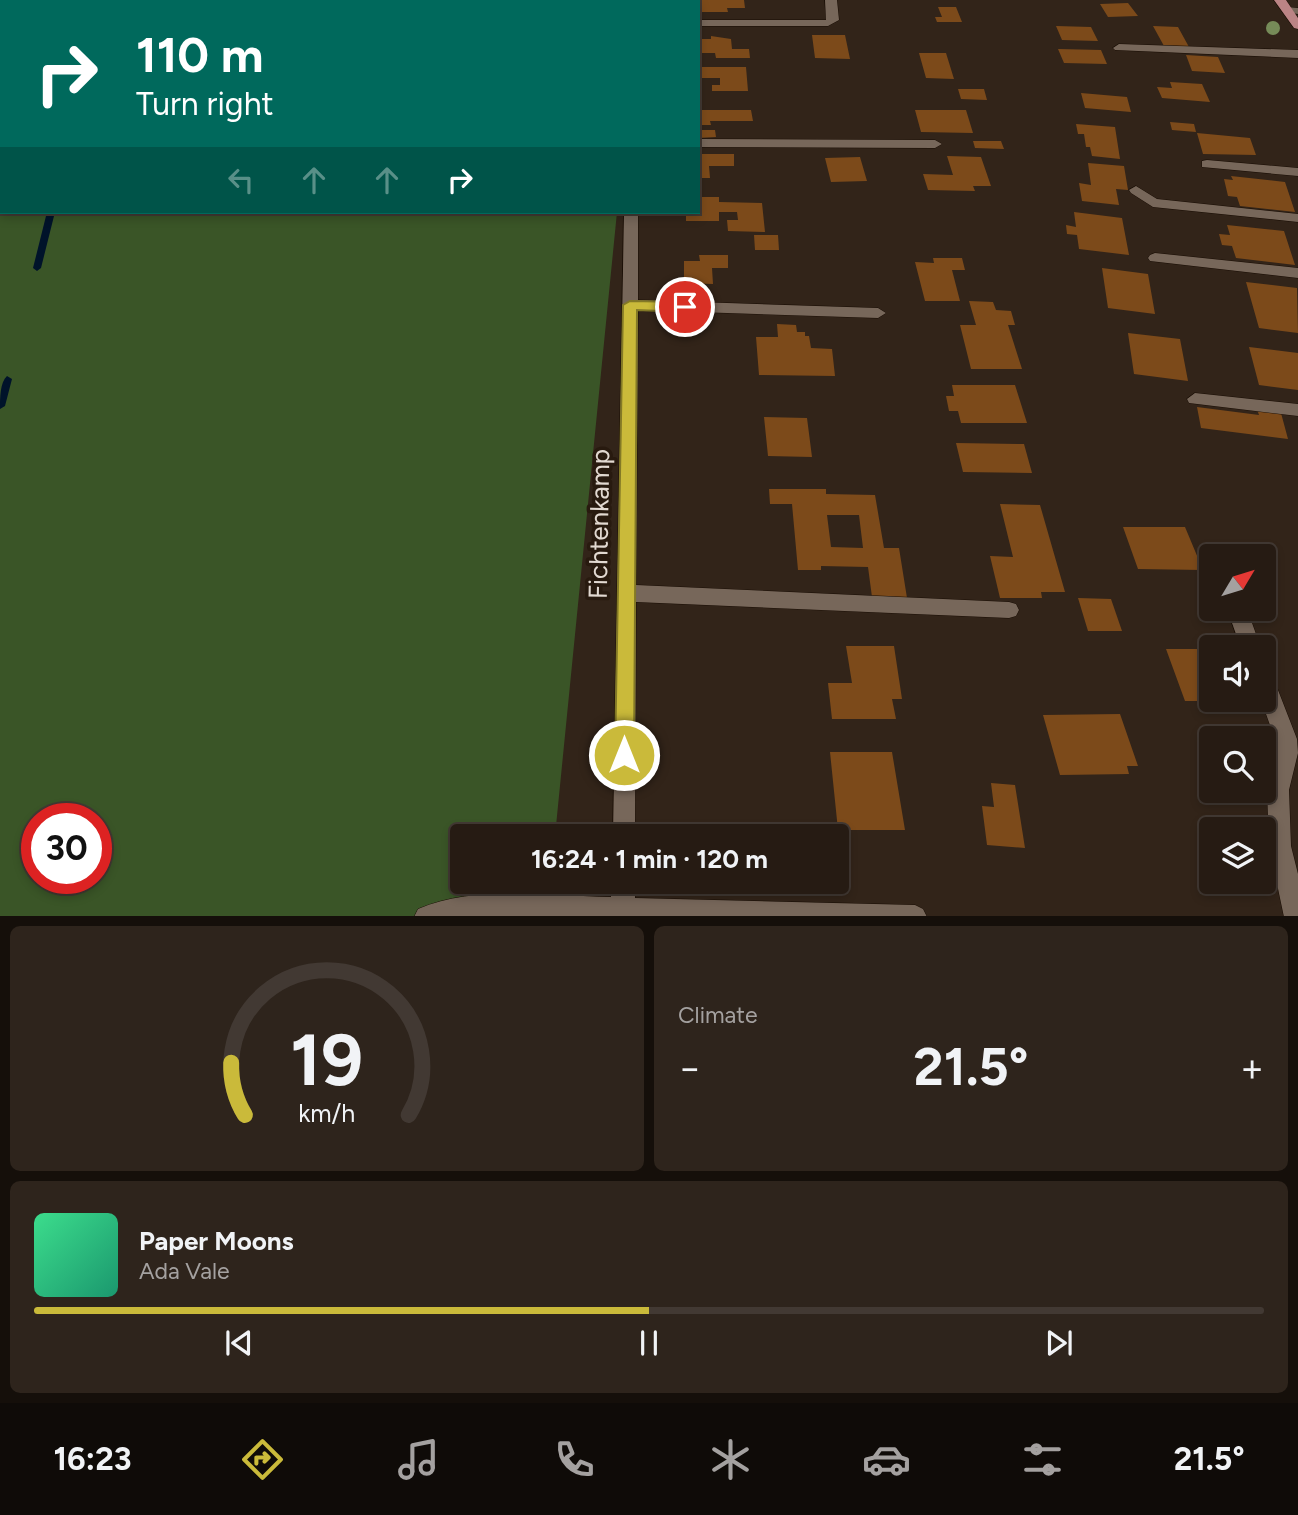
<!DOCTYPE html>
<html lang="en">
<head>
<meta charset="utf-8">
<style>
	:root { --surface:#261b13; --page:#2e241c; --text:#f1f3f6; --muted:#a4a1a0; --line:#423933; --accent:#caba3a }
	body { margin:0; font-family:Figtree,sans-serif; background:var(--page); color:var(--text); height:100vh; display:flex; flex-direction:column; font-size:26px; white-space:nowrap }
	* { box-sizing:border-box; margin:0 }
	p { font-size:23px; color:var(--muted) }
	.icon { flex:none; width:38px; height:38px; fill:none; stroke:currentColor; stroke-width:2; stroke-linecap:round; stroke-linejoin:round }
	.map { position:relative; height:916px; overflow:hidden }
	.panel { display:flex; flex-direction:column; gap:10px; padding:10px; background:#150f0a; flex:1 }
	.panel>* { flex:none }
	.top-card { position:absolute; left:0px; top:0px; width:700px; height:214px; box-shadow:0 4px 10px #0003,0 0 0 2px var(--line); background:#00695c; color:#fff; overflow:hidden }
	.needle { width:46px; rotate:52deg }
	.buttons { position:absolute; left:1199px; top:544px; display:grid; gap:14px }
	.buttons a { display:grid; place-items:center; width:77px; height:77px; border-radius:7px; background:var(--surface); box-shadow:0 4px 10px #0003,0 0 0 2px var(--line); font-size:35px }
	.speed { position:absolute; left:21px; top:803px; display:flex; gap:14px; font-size:35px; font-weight:700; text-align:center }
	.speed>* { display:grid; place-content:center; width:91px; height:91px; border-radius:50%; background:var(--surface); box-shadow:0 4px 10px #0003,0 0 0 2px var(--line); line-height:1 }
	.speed .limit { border:10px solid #d22; background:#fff; color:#111 }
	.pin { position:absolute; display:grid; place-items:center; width:60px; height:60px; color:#fff; margin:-30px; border:4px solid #fff; border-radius:50%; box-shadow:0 2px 7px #0007 }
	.me { position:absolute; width:77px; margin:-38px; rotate:0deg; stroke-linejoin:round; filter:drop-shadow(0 0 5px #0008) }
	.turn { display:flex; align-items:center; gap:24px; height:147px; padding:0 21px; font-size:32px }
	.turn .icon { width:91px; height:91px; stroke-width:2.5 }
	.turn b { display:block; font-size:49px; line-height:60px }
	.lanes { display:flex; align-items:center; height:66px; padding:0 21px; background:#0003; justify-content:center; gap:35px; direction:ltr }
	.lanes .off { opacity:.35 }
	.big { font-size:52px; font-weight:700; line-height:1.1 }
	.panel .tile { flex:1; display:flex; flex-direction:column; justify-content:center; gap:10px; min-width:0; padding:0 24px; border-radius:10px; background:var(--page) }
	.panel .dial { align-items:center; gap:0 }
	.dial svg { height:182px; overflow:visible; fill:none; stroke:var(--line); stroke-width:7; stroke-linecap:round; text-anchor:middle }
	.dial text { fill:var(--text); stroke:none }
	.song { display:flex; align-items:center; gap:21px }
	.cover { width:84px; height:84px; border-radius:10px; background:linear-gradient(135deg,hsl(150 70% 55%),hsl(160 70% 35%)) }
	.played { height:7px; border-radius:4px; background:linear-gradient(90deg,var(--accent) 50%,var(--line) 50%) }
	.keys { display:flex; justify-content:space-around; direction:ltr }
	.heat { display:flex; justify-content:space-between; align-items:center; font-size:38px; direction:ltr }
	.panel .tiles { flex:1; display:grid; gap:10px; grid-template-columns:1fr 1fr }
	.tile:last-child { grid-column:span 2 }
	.trip { position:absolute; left:450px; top:824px; width:399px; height:70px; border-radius:7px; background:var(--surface); box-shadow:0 4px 10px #0003,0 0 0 2px var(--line); font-weight:700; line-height:70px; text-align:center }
	.menu { display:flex; height:112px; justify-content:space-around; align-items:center; background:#0f0b08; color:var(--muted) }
	.menu .icon { width:49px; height:49px }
	.menu .on { color:var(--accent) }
	.menu b { font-size:32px; color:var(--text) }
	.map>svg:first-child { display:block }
	.green { fill:#3a5527; fill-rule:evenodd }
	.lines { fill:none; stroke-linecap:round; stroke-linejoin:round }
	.stream { fill:#00132a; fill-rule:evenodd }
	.building { fill:#7c4a1a; fill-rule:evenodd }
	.minor-casing { stroke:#190d04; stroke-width:1 }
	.major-casing { stroke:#190d04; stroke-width:1 }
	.minor { fill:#77675a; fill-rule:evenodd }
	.major { fill:#bb8485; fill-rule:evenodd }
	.tree { fill:#768b58 }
	.route { fill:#caba3a; stroke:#837926; stroke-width:2 }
	.labels { text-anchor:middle; stroke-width:7; stroke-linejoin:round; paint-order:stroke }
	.street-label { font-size:26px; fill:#e2d9d1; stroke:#281a0f }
</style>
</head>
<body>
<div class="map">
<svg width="1298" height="917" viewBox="0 0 1298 917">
	<rect width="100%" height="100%" fill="#322419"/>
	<path class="green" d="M 0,11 L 2,212 L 617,212 L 555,836 L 462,836 L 462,882 L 551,882 L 547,916 L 0,916 ZM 37,819 L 96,819 L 96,878 L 37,878 Z"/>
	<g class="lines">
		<path class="stream" d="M 47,212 L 55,212 L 41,268 L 37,271 L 33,268 Z
			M 7,376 L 12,379 L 5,406 L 0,409 C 0,398 0,382 7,376 Z"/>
	</g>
	<path class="building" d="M 699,0 L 744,0 L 745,8 L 727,8 L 728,12 L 700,12 Z
		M 1128,3 L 1138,16 L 1108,17 L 1100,4 Z
		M 938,7 L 956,7 L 962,22 L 937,22 L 935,17 L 942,17 Z
		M 1056,26 L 1091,27 L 1098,41 L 1062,40 Z
		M 1153,26 L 1178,27 L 1189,47 L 1164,46 Z
		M 812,35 L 845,35 L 850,59 L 815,58 Z
		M 711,36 L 731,39 L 732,49 L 749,49 L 750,58 L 716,58 L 715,53 L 701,53 L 700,39 L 711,39 Z
		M 1058,49 L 1101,50 L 1107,64 L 1064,63 Z
		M 919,53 L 946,53 L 954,79 L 926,78 Z
		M 1186,55 L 1218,57 L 1225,73 L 1192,71 Z
		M 698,67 L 746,67 L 748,91 L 712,91 L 712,85 L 720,85 L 720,78 L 698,78 Z
		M 1170,82 L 1202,84 L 1210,102 L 1162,98 L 1157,87 L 1172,88 Z
		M 958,89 L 984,89 L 987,100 L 961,99 Z
		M 1081,93 L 1127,97 L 1131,112 L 1085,108 Z
		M 698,110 L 751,110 L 753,121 L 710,121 L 711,125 L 698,125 Z
		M 915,110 L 966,110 L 973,133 L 921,132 Z
		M 1170,122 L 1194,124 L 1196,132 L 1172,130 Z
		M 1076,124 L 1115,127 L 1120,159 L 1092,156 L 1090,147 L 1086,147 L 1084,134 L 1078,134 Z
		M 698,130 L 715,130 L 716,137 L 698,138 Z
		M 1197,133 L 1250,138 L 1256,155 L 1203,154 Z
		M 973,141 L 1001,141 L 1004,149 L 975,148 Z
		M 698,154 L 734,154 L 734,166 L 709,166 L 710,178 L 698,178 Z
		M 947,156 L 981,157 L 991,186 L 973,186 L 975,191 L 928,190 L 923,174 L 953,175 Z
		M 860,157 L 867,181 L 831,182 L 825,158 Z
		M 1088,163 L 1124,166 L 1128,190 L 1116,189 L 1119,205 L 1082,201 L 1079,183 L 1091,185 Z
		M 1231,176 L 1285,182 L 1295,212 L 1240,206 L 1237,197 L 1228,196 L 1224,179 L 1233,180 Z
		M 701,197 L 719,197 L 719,202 L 762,203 L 765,232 L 728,231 L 727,220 L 738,220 L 737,212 L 719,212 L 719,221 L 686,221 L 686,212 L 698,212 Z
		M 1074,212 L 1122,218 L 1129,255 L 1079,249 L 1077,235 L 1067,234 L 1066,225 L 1076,227 Z
		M 1227,225 L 1284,231 L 1295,265 L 1236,258 L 1232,246 L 1222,245 L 1219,234 L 1230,235 Z
		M 754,235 L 778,235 L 779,250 L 755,250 Z
		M 699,255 L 728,255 L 728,268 L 712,268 L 713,284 L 684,283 L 684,261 L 700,261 Z
		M 933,258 L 962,258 L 965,270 L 952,270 L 960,301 L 925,301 L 915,262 L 934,263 Z
		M 1102,268 L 1148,274 L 1155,314 L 1108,308 Z
		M 1246,282 L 1297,288 L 1298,333 L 1259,328 Z
		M 969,301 L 993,302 L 996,310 L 1011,311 L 1015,325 L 1008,325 L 1022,369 L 971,369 L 960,325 L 976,325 Z
		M 777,324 L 796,325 L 797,332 L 805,332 L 805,336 L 809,336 L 811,348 L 832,349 L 835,376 L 759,375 L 756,337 L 778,337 Z
		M 1128,333 L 1180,339 L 1188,381 L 1134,374 Z
		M 1249,347 L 1298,353 L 1298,390 L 1259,385 Z
		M 952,385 L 1015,385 L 1027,423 L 961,423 L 958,411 L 949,411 L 946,396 L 954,396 Z
		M 1197,407 L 1259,415 L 1257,409 L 1281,413 L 1288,439 L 1201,428 Z
		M 764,417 L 807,418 L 812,457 L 768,456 Z
		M 956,443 L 1024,444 L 1032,473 L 963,472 Z
		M 769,489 L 826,489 L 826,494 L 875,495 L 884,548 L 899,548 L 907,598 L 872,597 L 868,567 L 821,566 L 821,570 L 798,570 L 792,504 L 770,504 ZM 827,515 L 859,515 L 863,548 L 831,547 Z
		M 1000,504 L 1040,505 L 1065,592 L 1041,592 L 1042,598 L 1000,598 L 990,556 L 1013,557 Z
		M 1123,527 L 1185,527 L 1203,570 L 1138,569 Z
		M 1078,598 L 1111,599 L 1122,631 L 1088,631 Z
		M 846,646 L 894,646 L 902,699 L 892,699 L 896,719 L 832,719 L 828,683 L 852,683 Z
		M 1166,649 L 1211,649 L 1211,701 L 1185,701 Z
		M 1120,714 L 1138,766 L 1127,766 L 1129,774 L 1060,775 L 1043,715 Z
		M 830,752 L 892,752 L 905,830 L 838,830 Z
		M 991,783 L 1015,785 L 1025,848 L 987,845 L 982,806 L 994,807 Z"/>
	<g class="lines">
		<g class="minor-casing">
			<path id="minor" d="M 375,0 L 387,0 L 375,2 Z
				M 635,0 L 647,0 L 647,2 L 635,2 Z
				M 825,0 L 837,0 L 839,20 L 828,26 L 698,26 L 698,20 L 826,20 Z
				M 1287,7 L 1298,8 L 1298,14 L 1283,12 L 1283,8 Z
				M 1119,44 L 1298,50 L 1298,58 L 1115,50 L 1113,48 Z
				M 698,139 L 935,140 L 942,144 L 935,148 L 698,147 Z
				M 1207,160 L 1298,168 L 1298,176 L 1202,167 L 1202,161 Z
				M 1136,186 L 1157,199 L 1298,214 L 1298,222 L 1153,207 L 1131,193 L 1129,190 Z
				M 624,212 L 638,212 L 638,300 L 878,308 L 886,313 L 878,318 L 638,310 L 636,585 L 1009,602 L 1016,604 L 1019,610 L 1016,616 L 1009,618 L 636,602 L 635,836 L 613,836 Z
				M 1155,253 L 1298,268 L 1298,278 L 1150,261 L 1148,258 L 1150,255 Z
				M 1195,393 L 1298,404 L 1298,416 L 1189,403 L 1187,399 Z
				M 1227,609 L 1247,609 L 1261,648 L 1241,648 Z
				M 1264,670 L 1271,672 L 1297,739 L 1298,753 L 1289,790 L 1291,846 L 1298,874 L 1298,917 L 1284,917 L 1269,846 L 1267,790 L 1276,753 L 1275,739 L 1261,700 L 1264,700 Z
				M 611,882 L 635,882 L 635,898 L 915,905 L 923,909 L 927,917 L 414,917 L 418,909 C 477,884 549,896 611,897 Z"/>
		</g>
		<g class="major-casing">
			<path id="major" d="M 1274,0 L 1286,0 L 1298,18 L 1298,29 L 1294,28 Z"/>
		</g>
		<use href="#minor" class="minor"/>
		<use href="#major" class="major"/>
	</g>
	<circle class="tree" cx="1273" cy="28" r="7"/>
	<path class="route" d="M 630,301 L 685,302 L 692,307 L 685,312 L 637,310 L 634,755 L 631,762 L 624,765 L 617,762 L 615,755 L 623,305 Z"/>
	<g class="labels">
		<g class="street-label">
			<text transform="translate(599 524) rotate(-89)" y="9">Fichtenkamp</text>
		</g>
	</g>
</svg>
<div class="buttons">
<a><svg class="needle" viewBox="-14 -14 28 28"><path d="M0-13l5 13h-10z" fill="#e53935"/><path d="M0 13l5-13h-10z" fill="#a4a1a0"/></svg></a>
<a><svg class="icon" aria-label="sound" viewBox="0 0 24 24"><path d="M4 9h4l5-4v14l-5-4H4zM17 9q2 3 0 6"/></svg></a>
<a><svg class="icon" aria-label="search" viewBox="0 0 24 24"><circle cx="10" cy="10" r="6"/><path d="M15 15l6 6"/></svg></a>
<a><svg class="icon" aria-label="layers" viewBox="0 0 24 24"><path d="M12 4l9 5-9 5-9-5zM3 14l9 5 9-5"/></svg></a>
</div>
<div class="speed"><div class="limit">30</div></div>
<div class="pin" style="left:685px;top:307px;background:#d93025"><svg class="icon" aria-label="arrive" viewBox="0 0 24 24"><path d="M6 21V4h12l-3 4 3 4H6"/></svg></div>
<svg class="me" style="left:624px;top:755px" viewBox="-20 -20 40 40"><circle r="17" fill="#caba3a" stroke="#fff" stroke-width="3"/><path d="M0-11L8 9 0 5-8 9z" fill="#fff"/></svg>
<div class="trip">16:24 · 1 min · 120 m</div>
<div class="top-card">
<div class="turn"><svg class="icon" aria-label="right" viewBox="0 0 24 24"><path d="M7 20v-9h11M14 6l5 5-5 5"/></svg><div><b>110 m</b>Turn right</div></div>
<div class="lanes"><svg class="icon off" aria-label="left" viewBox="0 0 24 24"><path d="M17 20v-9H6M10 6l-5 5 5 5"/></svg><svg class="icon off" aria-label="ahead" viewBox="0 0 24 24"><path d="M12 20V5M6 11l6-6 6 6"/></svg><svg class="icon off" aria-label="ahead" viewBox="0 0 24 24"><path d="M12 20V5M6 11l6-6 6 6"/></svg><svg class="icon" aria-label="right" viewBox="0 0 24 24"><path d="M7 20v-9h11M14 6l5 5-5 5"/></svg></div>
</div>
</div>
<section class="panel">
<div class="tiles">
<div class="tile dial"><svg viewBox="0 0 100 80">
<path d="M14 69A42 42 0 1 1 86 69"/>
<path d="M14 69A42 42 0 0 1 8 46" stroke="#caba3a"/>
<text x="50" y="56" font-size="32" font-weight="700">19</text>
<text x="50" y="72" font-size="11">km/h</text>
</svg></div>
<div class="tile"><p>Climate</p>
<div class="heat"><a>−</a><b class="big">21.5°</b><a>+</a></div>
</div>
<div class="tile">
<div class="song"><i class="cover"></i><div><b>Paper Moons</b><p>Ada Vale</p></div></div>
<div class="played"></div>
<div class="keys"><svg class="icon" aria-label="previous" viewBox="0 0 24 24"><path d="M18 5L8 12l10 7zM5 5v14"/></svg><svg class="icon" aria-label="pause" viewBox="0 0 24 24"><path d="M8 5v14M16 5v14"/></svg><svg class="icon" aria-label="next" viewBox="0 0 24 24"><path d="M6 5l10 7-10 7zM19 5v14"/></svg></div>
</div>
</div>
</section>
<nav class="menu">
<b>16:23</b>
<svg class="icon on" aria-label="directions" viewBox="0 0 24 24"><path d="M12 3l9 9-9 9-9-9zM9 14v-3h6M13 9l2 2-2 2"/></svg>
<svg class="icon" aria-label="music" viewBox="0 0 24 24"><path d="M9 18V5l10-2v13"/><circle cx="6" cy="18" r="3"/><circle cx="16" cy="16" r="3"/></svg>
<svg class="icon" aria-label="phone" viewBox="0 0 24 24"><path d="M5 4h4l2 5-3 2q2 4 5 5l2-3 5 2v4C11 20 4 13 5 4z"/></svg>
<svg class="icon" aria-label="climate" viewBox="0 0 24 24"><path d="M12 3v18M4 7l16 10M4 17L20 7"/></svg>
<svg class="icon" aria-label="car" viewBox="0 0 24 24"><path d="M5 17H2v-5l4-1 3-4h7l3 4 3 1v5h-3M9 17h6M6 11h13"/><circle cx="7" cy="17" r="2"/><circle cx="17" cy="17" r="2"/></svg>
<svg class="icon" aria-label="filters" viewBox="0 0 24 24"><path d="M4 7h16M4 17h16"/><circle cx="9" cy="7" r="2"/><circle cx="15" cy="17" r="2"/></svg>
<b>21.5°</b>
</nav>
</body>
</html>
